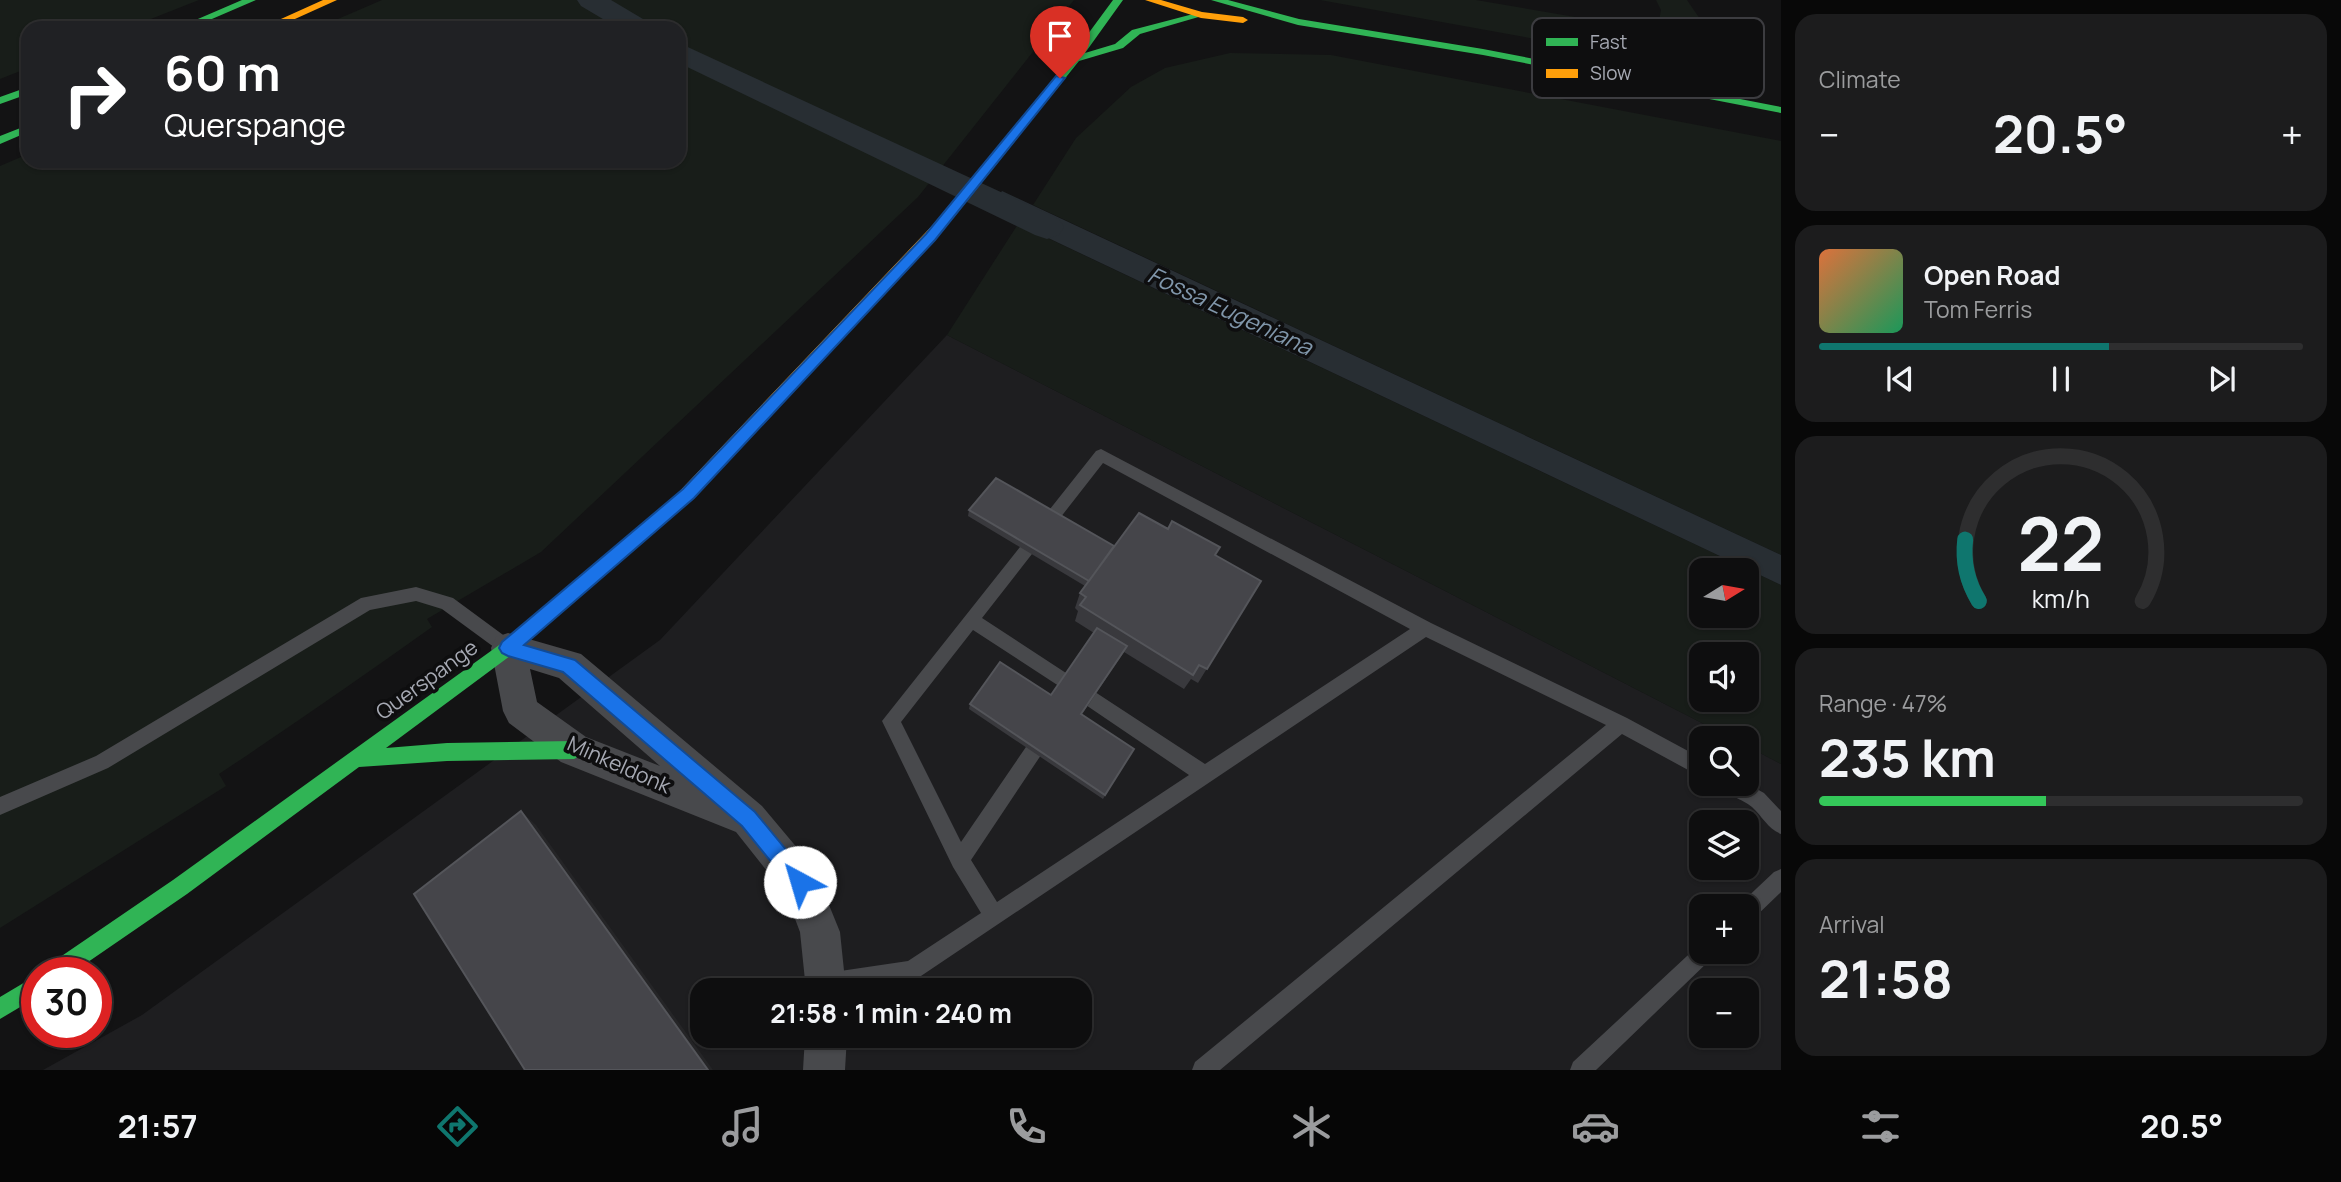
<!DOCTYPE html>
<html lang="en">
<head>
<meta charset="utf-8">
<style>
	:root { --surface:#0e0e0f; --page:#1c1c1d; --text:#f1f3f6; --muted:#9b9c9e; --line:#2e2e2f; --accent:#0f766e }
	body { margin:0; font-family:Manrope,sans-serif; background:var(--page); color:var(--text); height:100vh; display:flex; flex-direction:column; font-size:26px; white-space:nowrap }
	* { box-sizing:border-box; margin:0 }
	p { font-size:23px; color:var(--muted) }
	.icon { flex:none; width:38px; height:38px; fill:none; stroke:currentColor; stroke-width:2; stroke-linecap:round; stroke-linejoin:round }
	.map { position:relative; flex:1; overflow:hidden }
	.side { display:flex; flex-direction:column; gap:14px; padding:14px; background:#080808; width:560px }
	.side>* { flex:none }
	.guide { position:absolute; left:21px; top:21px; width:665px; height:147px; border-radius:21px; box-shadow:0 2px 5px #0004,0 0 0 2px var(--line); background:#202124; color:#fff; overflow:hidden }
	.needle { width:46px; rotate:79deg }
	.tools { position:absolute; left:1689px; top:558px; display:grid; gap:14px }
	.tools a { display:grid; place-items:center; width:70px; height:70px; border-radius:14px; background:var(--surface); box-shadow:0 2px 5px #0004,0 0 0 2px var(--line); font-size:35px }
	.speed { position:absolute; left:21px; top:957px; display:flex; gap:14px; font-size:35px; font-weight:700; text-align:center }
	.speed>* { display:grid; place-content:center; width:91px; height:91px; border-radius:50%; background:var(--surface); box-shadow:0 2px 5px #0004,0 0 0 2px var(--line); line-height:1 }
	.speed .limit { border:10px solid #d22; background:#fff; color:#111 }
	.pin { position:absolute; display:grid; place-items:center; width:60px; height:60px; color:#fff; margin:-72px -30px; border-radius:50% 50% 50% 0; rotate:-45deg; box-shadow:0 0 7px #0007 }
	.pin .icon { rotate:45deg }
	.me { position:absolute; width:77px; margin:-38px; rotate:321deg; stroke-linejoin:round; filter:drop-shadow(0 0 5px #0008) }
	.turn { display:flex; align-items:center; gap:24px; height:147px; padding:0 28px; font-size:32px }
	.turn .icon { width:91px; height:91px; stroke-width:2.5 }
	.turn b { display:block; font-size:49px; line-height:60px }
	.big { font-size:52px; font-weight:700; line-height:1.1 }
	.side .tile { flex:1; display:flex; flex-direction:column; justify-content:center; gap:10px; min-width:0; padding:0 24px; border-radius:21px; background:var(--page) }
	.side .dial { align-items:center; gap:0 }
	.dial svg { height:182px; overflow:visible; fill:none; stroke:var(--line); stroke-width:7; stroke-linecap:round; text-anchor:middle }
	.dial text { fill:var(--text); stroke:none }
	.song { display:flex; align-items:center; gap:21px }
	.cover { width:84px; height:84px; border-radius:10px; background:linear-gradient(135deg,hsl(20 70% 55%),hsl(150 70% 35%)) }
	.played { height:7px; border-radius:4px; background:linear-gradient(90deg,var(--accent) 60%,var(--line) 60%) }
	.keys { display:flex; justify-content:space-around; direction:ltr }
	.heat { display:flex; justify-content:space-between; align-items:center; font-size:38px; direction:ltr }
	.charge { height:10px; border-radius:5px; background:linear-gradient(90deg,#34c759 47%,var(--line) 0) }
	.trip { position:absolute; left:690px; top:978px; width:402px; height:70px; border-radius:21px; background:var(--surface); box-shadow:0 2px 5px #0004,0 0 0 2px var(--line); font-weight:700; line-height:70px; text-align:center }
	.dock { display:flex; height:112px; justify-content:space-around; align-items:center; background:#060606; color:var(--muted) }
	.dock .icon { width:49px; height:49px }
	.dock .on { color:var(--accent) }
	.dock b { font-size:32px; color:var(--text) }
	main { display:flex; flex:1; min-height:0 }
	.map>svg:first-child { display:block }
	.built { fill:#1e1e20; fill-rule:evenodd }
	.green { fill:#181d19; fill-rule:evenodd }
	.water { fill:#282e33 }
	.lines { fill:none; stroke-linecap:round; stroke-linejoin:round }
	.canal { fill:#282e33; fill-rule:evenodd }
	.lane { fill:#48494c; fill-rule:evenodd }
	.street { fill:#48494c; fill-rule:evenodd }
	.fast { fill:#30b455; fill-rule:evenodd }
	.slow { fill:#ff9f0a; fill-rule:evenodd }
	.wall { fill:#39393d }
	.shaded-wall { fill:#252527 }
	.building { fill:#45454a; stroke:#54555a; stroke-width:2 }
	.route { fill:#1a73e8; stroke:#114b97; stroke-width:2 }
	.labels { text-anchor:middle; stroke-width:7; stroke-linejoin:round; paint-order:stroke }
	.street-label { font-size:21px; fill:#a6a9b3; stroke:#0e0e0f }
	.water-label { font-size:23px; font-style:italic; fill:#8096aa; stroke:#0e0e0f }
	.key { fill:#0e0e0f; stroke:#3c3c40; stroke-width:2 }
	.key-label { font-size:19px; fill:#a6a9b3 }
</style>
</head>
<body>
<main>
<div class="map">
<svg width="1781" height="1070" viewBox="0 0 1781 1070">
	<rect width="100%" height="100%" fill="#131314"/>
	<path class="built" d="M 947,335 L 1731,738 L 1701,738 L 1701,784 L 1746,784 L 1747,746 L 1781,764 L 1781,1070 L 43,1070 L 142,1015 L 660,640 ZM 1701,822 L 1746,822 L 1746,868 L 1701,868 ZM 1701,906 L 1746,906 L 1746,952 L 1701,952 ZM 702,990 L 1080,990 L 1080,1036 L 702,1036 ZM 1701,990 L 1746,990 L 1746,1036 L 1701,1036 Z"/>
	<path class="green" d="M 0,0 L 199,0 L 128,28 L 28,28 L 28,68 L 0,79 Z
		M 382,0 L 1074,0 L 918,197 L 541,552 L 427,619 L 432,627 C 362,677 291,726 219,774 L 226,786 L 0,928 L 0,166 L 28,154 L 28,161 L 679,161 L 679,28 L 317,28 Z
		M 1320,0 L 1476,0 L 1657,31 L 1661,10 L 1656,0 L 1687,0 L 1720,48 L 1728,74 Z
		M 1230,53 L 1331,55 L 1781,141 L 1781,555 L 1033,205 L 1076,138 L 1131,87 L 1165,68 Z
		M 1018,224 L 1781,585 L 1781,764 L 1747,746 L 1746,738 L 1731,738 L 947,335 ZM 1701,570 L 1746,570 L 1746,616 L 1701,616 ZM 1701,654 L 1746,654 L 1746,700 L 1701,700 Z"/>
	<path class="water" d="M 1002,191 L 1781,555 L 1781,585 L 989,210 Z"/>
	<g class="lines">
		<path class="canal" d="M 577,0 L 611,0 L 648,22 L 652,28 L 618,28 L 581,6 Z
			M 679,43 L 1059,219 L 1064,227 L 1059,235 L 1047,239 L 1035,235 L 679,63 Z"/>
		<path class="lane" d="M 1101,449 L 1431,623 L 1627,718 L 1701,758 L 1701,777 L 1622,734 L 1220,1070 L 1192,1070 L 1195,1062 L 1606,725 L 1426,637 L 918,978 L 833,990 L 820,988 L 817,981 L 820,974 L 908,961 L 981,913 L 953,867 L 882,721 L 1096,451 ZM 1103,463 L 1410,629 L 1205,764 L 982,618 ZM 973,630 L 1065,690 L 1067,698 L 1077,699 L 1189,775 L 997,902 L 971,860 L 1051,740 L 1054,734 L 1051,728 L 1045,726 L 1039,728 L 961,842 L 901,722 Z
			M 416,587 L 453,598 L 514,643 L 516,648 L 514,653 L 508,656 L 502,653 L 442,609 L 416,601 L 370,610 L 108,768 L 0,815 L 0,797 L 96,756 L 361,598 Z
			M 1746,783 L 1764,793 L 1781,811 L 1781,834 C 1768,829 1762,816 1752,807 C 1742,798 1726,797 1721,784 Z
			M 1781,869 L 1781,892 L 1753,919 L 1746,922 L 1746,906 L 1739,905 L 1774,872 Z
			M 1701,943 L 1701,952 L 1714,952 L 1711,959 L 1596,1070 L 1570,1070 L 1573,1062 Z"/>
		<path class="street" d="M 508,633 L 581,654 L 762,806 L 814,868 L 840,932 L 846,990 L 806,990 L 800,932 L 786,895 L 736,832 L 561,762 L 509,723 L 503,711 L 491,648 L 496,637 ZM 530,669 L 559,678 L 660,766 L 586,737 L 537,702 Z
			M 805,1036 L 847,1036 L 845,1070 L 803,1070 Z"/>
		<path class="fast" d="M 242,0 L 256,0 L 191,28 L 177,28 Z
			M 1113,0 L 1123,0 L 1085,53 L 1115,44 L 1132,30 L 1197,13 L 1202,16 L 1140,34 L 1123,48 L 1079,61 L 954,217 L 946,217 L 946,211 L 1071,57 Z
			M 1211,0 L 1228,0 L 1299,19 L 1483,49 L 1781,107 L 1781,113 L 1483,55 L 1298,25 Z
			M 28,87 L 28,94 L 0,104 L 0,97 Z
			M 28,125 L 28,132 L 0,144 L 0,136 Z
			M 682,492 L 687,494 L 690,498 L 687,502 L 514,653 L 386,748 L 447,743 L 574,741 L 580,744 L 583,750 L 580,756 L 574,759 L 447,761 L 359,767 L 187,894 L 72,973 L 44,973 L 47,966 L 173,880 L 502,643 L 677,494 Z
			M 37,975 L 37,997 L 0,1019 L 0,997 Z"/>
		<path class="slow" d="M 323,0 L 337,0 L 275,28 L 261,28 Z
			M 1145,0 L 1161,0 L 1202,12 L 1243,17 L 1248,20 L 1243,23 L 1201,18 Z
			M 950,210 L 956,214 L 935,240 L 687,502 L 677,502 L 674,498 L 677,494 L 946,211 Z"/>
	</g>
	<path class="wall" d="M 969,510 L 1114,546 L 1215,555 L 1261,581 L 1198,683 L 1191,679 L 1184,689 L 1124,652 L 1081,715 L 1134,749 L 1103,799 L 969,709 L 970,704 L 1051,695 L 1094,633 L 1075,621 L 1078,611 L 1075,608 L 1080,593 L 1085,586 L 968,516 Z"/>
	<path class="shaded-wall" d="M 1127,646 L 1124,651 L 1079,719 L 1081,714 Z
		M 521,811 L 536,825 L 713,1070 L 708,1070 Z"/>
	<path class="building" d="M 996,478 L 1114,546 L 1089,581 L 969,510 Z
		M 1139,513 L 1168,529 L 1172,521 L 1220,547 L 1215,555 L 1261,581 L 1207,669 L 1199,665 L 1193,675 L 1080,605 L 1086,597 L 1080,593 Z
		M 1097,628 L 1127,646 L 1081,714 L 1134,749 L 1105,795 L 970,704 L 1000,662 L 1051,695 Z
		M 521,811 L 708,1070 L 525,1070 L 414,894 Z"/>
	<path class="route" d="M 1056,76 L 1065,78 L 935,240 L 694,498 L 524,645 L 575,660 L 755,812 L 807,875 L 810,882 L 807,889 L 800,892 L 793,889 L 742,826 L 563,672 L 508,656 L 502,653 L 499,648 L 502,642 L 683,489 L 926,234 Z"/>
	<g class="labels">
		<g class="street-label">
			<text transform="translate(427 680) rotate(-36)" y="7">Querspange</text>
			<text transform="translate(619 765) rotate(24)" y="7">Minkeldonk</text>
		</g>
		<g class="water-label">
			<text transform="translate(1230 311) rotate(25)" y="8">Fossa Eugeniana</text>
		</g>
	</g>
	<rect x="1532" y="18" width="232" height="80" rx="10" class="key"/>
	<rect x="1546" y="38" width="32" height="8" fill="#30b455"/>
	<rect x="1546" y="69" width="32" height="9" fill="#ff9f0a"/>
	<g class="key-label">
		<text x="1590" y="49">Fast</text>
		<text x="1590" y="80">Slow</text>
	</g>
</svg>
<div class="tools">
<a><svg class="needle" viewBox="-14 -14 28 28"><path d="M0-13l5 13h-10z" fill="#e53935"/><path d="M0 13l5-13h-10z" fill="#9b9c9e"/></svg></a>
<a><svg class="icon" aria-label="sound" viewBox="0 0 24 24"><path d="M4 9h4l5-4v14l-5-4H4zM17 9q2 3 0 6"/></svg></a>
<a><svg class="icon" aria-label="search" viewBox="0 0 24 24"><circle cx="10" cy="10" r="6"/><path d="M15 15l6 6"/></svg></a>
<a><svg class="icon" aria-label="layers" viewBox="0 0 24 24"><path d="M12 4l9 5-9 5-9-5zM3 14l9 5 9-5"/></svg></a>
<a>+</a>
<a>−</a>
</div>
<div class="speed"><div class="limit">30</div></div>
<div class="pin" style="left:1060px;top:78px;background:#d93025"><svg class="icon" aria-label="arrive" viewBox="0 0 24 24"><path d="M6 21V4h12l-3 4 3 4H6"/></svg></div>
<svg class="me" style="left:800px;top:882px" viewBox="-20 -20 40 40"><circle r="19" fill="#fff"/><path d="M0-13L10 11 0 6-10 11z" fill="#1a73e8"/></svg>
<div class="trip">21:58 · 1 min · 240 m</div>
<div class="guide">
<div class="turn"><svg class="icon" aria-label="right" viewBox="0 0 24 24"><path d="M7 20v-9h11M14 6l5 5-5 5"/></svg><div><b>60 m</b>Querspange</div></div>
</div>
</div>
<section class="side">
<div class="tile"><p>Climate</p>
<div class="heat"><a>−</a><b class="big">20.5°</b><a>+</a></div>
</div>
<div class="tile">
<div class="song"><i class="cover"></i><div><b>Open Road</b><p>Tom Ferris</p></div></div>
<div class="played"></div>
<div class="keys"><svg class="icon" aria-label="previous" viewBox="0 0 24 24"><path d="M18 5L8 12l10 7zM5 5v14"/></svg><svg class="icon" aria-label="pause" viewBox="0 0 24 24"><path d="M8 5v14M16 5v14"/></svg><svg class="icon" aria-label="next" viewBox="0 0 24 24"><path d="M6 5l10 7-10 7zM19 5v14"/></svg></div>
</div>
<div class="tile dial"><svg viewBox="0 0 100 80">
<path d="M14 69A42 42 0 1 1 86 69"/>
<path d="M14 69A42 42 0 0 1 8 42" stroke="#0f766e"/>
<text x="50" y="56" font-size="32" font-weight="700">22</text>
<text x="50" y="72" font-size="11">km/h</text>
</svg></div>
<div class="tile"><p>Range · 47%</p><b class="big">235 km</b><div class="charge"></div></div>
<div class="tile"><p>Arrival</p><b class="big">21:58</b></div>
</section>
</main>
<nav class="dock">
<b>21:57</b>
<svg class="icon on" aria-label="directions" viewBox="0 0 24 24"><path d="M12 3l9 9-9 9-9-9zM9 14v-3h6M13 9l2 2-2 2"/></svg>
<svg class="icon" aria-label="music" viewBox="0 0 24 24"><path d="M9 18V5l10-2v13"/><circle cx="6" cy="18" r="3"/><circle cx="16" cy="16" r="3"/></svg>
<svg class="icon" aria-label="phone" viewBox="0 0 24 24"><path d="M5 4h4l2 5-3 2q2 4 5 5l2-3 5 2v4C11 20 4 13 5 4z"/></svg>
<svg class="icon" aria-label="climate" viewBox="0 0 24 24"><path d="M12 3v18M4 7l16 10M4 17L20 7"/></svg>
<svg class="icon" aria-label="car" viewBox="0 0 24 24"><path d="M5 17H2v-5l4-1 3-4h7l3 4 3 1v5h-3M9 17h6M6 11h13"/><circle cx="7" cy="17" r="2"/><circle cx="17" cy="17" r="2"/></svg>
<svg class="icon" aria-label="filters" viewBox="0 0 24 24"><path d="M4 7h16M4 17h16"/><circle cx="9" cy="7" r="2"/><circle cx="15" cy="17" r="2"/></svg>
<b>20.5°</b>
</nav>
</body>
</html>
